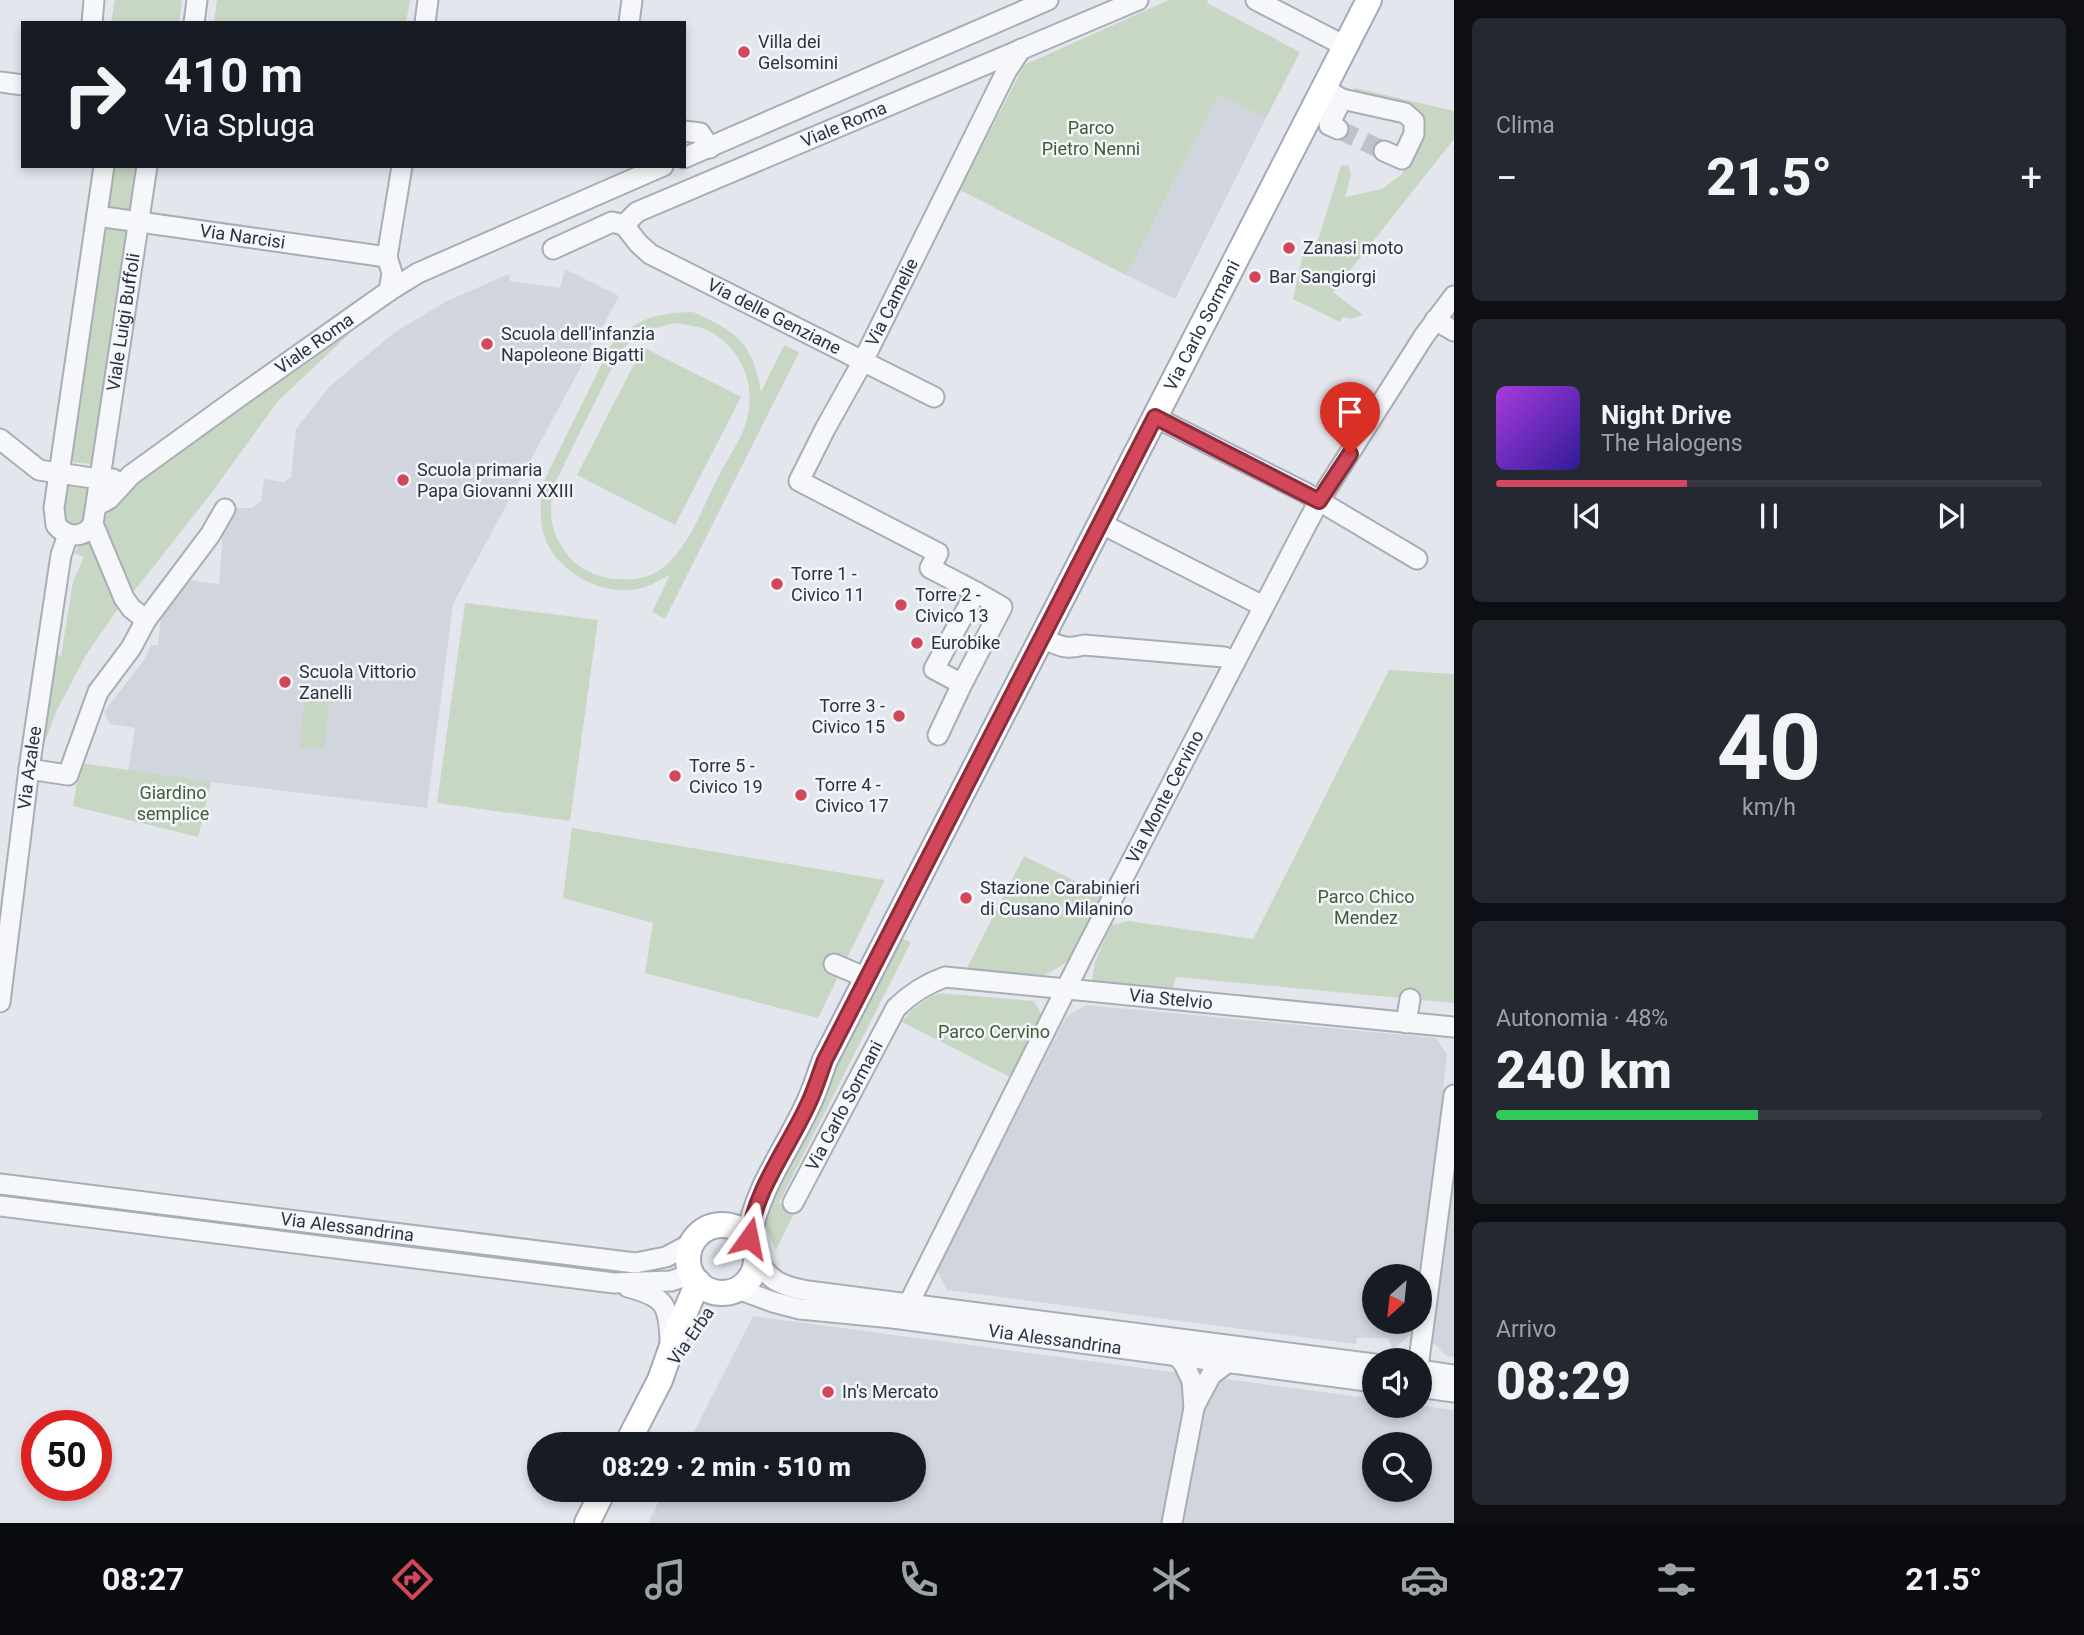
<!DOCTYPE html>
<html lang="it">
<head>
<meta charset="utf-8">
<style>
	:root { --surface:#171b24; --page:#242831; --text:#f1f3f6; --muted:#9ea1a6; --line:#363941; --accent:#d24759 }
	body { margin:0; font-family:Roboto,sans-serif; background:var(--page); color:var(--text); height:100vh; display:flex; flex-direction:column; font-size:26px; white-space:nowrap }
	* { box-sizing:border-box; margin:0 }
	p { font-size:23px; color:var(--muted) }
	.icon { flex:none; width:38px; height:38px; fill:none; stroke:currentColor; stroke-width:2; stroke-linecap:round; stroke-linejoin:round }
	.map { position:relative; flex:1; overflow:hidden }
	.side { display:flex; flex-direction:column; gap:18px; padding:18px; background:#0d0f14; width:630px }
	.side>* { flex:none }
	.guide { position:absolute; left:21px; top:21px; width:665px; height:147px; border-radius:0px; box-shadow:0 4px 10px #0003; background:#171b24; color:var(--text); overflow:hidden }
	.needle { width:46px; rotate:207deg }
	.buttons { position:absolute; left:1362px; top:1264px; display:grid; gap:14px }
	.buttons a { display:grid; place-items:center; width:70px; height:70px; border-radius:50%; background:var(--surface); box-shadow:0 4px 10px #0003; font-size:35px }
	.speed { position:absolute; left:21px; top:1410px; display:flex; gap:14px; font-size:35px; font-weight:700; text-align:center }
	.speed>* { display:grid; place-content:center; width:91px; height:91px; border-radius:50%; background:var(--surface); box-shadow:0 4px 10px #0003; line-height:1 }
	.speed .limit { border:10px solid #d22; background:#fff; color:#111 }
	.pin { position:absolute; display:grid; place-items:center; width:60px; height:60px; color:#fff; margin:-72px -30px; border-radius:50% 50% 50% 0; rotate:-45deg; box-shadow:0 0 7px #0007 }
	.pin .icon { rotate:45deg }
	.me { position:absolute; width:77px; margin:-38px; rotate:12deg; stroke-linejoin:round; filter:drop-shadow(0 0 5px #0008) }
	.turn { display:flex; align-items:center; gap:24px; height:147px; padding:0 28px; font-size:32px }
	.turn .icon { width:91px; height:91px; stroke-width:2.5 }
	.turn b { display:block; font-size:49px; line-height:60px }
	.big { font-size:52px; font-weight:800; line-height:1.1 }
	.side .tile { flex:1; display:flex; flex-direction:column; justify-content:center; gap:10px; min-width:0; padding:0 24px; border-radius:10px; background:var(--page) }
	.side .dial { align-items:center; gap:0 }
	.dial b { font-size:91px; line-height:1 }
	.song { display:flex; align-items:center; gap:21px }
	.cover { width:84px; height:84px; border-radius:10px; background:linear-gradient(135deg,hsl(280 70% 55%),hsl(250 70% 35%)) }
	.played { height:7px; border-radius:4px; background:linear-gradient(90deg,var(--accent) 35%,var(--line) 35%) }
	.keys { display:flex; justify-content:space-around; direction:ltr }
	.heat { display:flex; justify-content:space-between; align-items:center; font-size:38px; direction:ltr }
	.charge { height:10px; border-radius:5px; background:linear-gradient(90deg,#34c759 48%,var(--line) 0) }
	.trip { position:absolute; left:527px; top:1432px; width:399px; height:70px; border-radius:35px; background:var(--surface); box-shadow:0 4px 10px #0003; font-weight:800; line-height:70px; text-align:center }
	.tab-bar { display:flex; height:112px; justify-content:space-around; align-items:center; background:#090b0e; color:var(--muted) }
	.tab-bar .icon { width:49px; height:49px }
	.tab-bar .active { color:var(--accent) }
	.tab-bar b { font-size:32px; color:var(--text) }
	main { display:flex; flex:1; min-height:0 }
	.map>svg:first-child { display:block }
	.built { fill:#d1d5de; fill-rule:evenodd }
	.green { fill:#c8d6c4; fill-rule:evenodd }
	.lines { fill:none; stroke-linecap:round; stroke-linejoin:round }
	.minor-tunnel { stroke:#bec2ca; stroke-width:19; stroke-dasharray:19 10; stroke-linecap:butt }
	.minor-casing { stroke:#a8adb6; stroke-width:23 }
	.major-casing { stroke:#a2aab8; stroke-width:28 }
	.minor { stroke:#f6f7fa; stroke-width:19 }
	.major { stroke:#fff; stroke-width:24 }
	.route-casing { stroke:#882e3a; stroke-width:18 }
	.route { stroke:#d24759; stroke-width:12 }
	.poi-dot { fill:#d24759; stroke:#f3f5f9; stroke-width:2.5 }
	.labels { text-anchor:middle; stroke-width:5; stroke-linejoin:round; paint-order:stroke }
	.poi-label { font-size:18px; fill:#2a3344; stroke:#f3f5f9; text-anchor:start }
	.street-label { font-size:18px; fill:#2a3344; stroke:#f3f5f9 }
	.park-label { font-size:18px; fill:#3e6037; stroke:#f3f5f9 }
</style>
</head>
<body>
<main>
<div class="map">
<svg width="1454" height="1523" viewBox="0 0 1454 1523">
	<rect width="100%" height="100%" fill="#e3e6ec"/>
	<path class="built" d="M 1219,95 L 1266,118 L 1175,299 L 1126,275 Z
		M 565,269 L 619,296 L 453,604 L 427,808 L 128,772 L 135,728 L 110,724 L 104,712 L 144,660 L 151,645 L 158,645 L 162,610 L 185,580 L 219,584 L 224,519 L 232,508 L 252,508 L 261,501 L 264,479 L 284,482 L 291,477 L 296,429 L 330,386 L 395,332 L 447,301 L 509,274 L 510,281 L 560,288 Z
		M 1086,1005 L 1436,1038 L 1447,1054 L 1437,1150 L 1419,1290 L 1419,1276 L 1374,1276 L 1374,1321 L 1413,1321 L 1411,1334 L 1393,1349 L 1388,1338 L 1357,1338 L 1356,1344 L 947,1290 L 937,1271 L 1066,1017 Z
		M 1454,1158 L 1454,1357 L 1446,1356 L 1428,1337 Z
		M 753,1316 L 1374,1399 L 1374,1405 L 1418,1405 L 1454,1410 L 1454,1523 L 648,1523 L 665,1489 L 914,1489 L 914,1444 L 688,1444 ZM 1374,1444 L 1419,1444 L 1419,1489 L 1374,1489 Z"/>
	<path class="green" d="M 115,0 L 182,0 L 179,23 L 111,23 Z
		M 217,0 L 410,0 L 406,23 L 214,23 Z
		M 1169,0 L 1208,0 L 1207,3 L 1300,52 L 1266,118 L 1219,95 L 1126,275 L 960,190 L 1024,65 Z
		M 1355,88 L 1454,111 L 1454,139 L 1333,292 L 1363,315 L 1351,319 L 1343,317 L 1340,322 L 1293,299 L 1306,241 L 1317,243 L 1341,166 L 1348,165 L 1351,174 L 1345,197 L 1382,189 L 1402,174 L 1422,131 L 1351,98 Z
		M 111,166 L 139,166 L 132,212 L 105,209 Z
		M 102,226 L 129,229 L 97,456 L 90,464 L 73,462 L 68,452 Z
		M 693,312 C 737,332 753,343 761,392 L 784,345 L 799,352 L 665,619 L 652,612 L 670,575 C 662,578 654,584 645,587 C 610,599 564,577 548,545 C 538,525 540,502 544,481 L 610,347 C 635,318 657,313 693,312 ZM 675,323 C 688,325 700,326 711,332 C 742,350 756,385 747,419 C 743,437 725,463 716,481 C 700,513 681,571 640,578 C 634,580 626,579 619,579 C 603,579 582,571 571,559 C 550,534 548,517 554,485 L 620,351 C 638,334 652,328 675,323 Z
		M 347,329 L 349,334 L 277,402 L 213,491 L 131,595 L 101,525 L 113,501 L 128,484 Z
		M 643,347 L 741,397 L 675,525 L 577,475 Z
		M 67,482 L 90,485 L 90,517 L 80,527 L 66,525 L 60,500 Z
		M 89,542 L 97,547 L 122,603 L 86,655 L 57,710 L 39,757 L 51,654 L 61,656 L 73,582 L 84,557 L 74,553 L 81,543 Z
		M 465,603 L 598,620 L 570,821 L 437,803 Z
		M 1389,670 L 1454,674 L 1454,1003 L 1176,977 L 1172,991 L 1092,981 L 1095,962 L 1111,925 L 1129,921 L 1253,939 Z
		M 305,694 L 330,697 L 324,749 L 299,747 Z
		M 80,763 L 211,782 L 198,837 L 73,806 Z
		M 572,828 L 885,880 L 818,1018 L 645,973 L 653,923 L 563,898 Z
		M 1024,856 L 1102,894 L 1069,961 L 1045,975 L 966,970 Z
		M 898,937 L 911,942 L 779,1203 L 795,1211 L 776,1250 L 763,1222 L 762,1201 Z
		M 939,993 L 1034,1001 L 1041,1014 L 1010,1077 L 902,1022 C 913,1008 922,1001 939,993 Z"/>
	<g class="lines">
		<path class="minor-tunnel" d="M 1338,129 L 1384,151"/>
		<g class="minor-casing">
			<g id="minor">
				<path d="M 1256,0 L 1345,46"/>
				<path d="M 92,23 L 94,0"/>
				<path d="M 194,23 L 197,0"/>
				<path d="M 425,23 L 428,0"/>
				<path d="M 629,23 L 632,0"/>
				<path d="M 0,82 L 23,85"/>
				<path d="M 1324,88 L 1342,99 L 1405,113 L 1414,121 L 1414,134 L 1402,159 L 1384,151"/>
				<path d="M 1338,129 L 1329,125 L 1342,99"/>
				<path d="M 684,131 L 700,133 L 710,148"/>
				<path d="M 684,158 L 1048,0"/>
				<path id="s1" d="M 104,166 L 54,508 L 56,525 C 67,538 83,539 93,524 L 147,166"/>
				<path id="s2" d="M 97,216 L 387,257"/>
				<path id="s3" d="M 624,225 L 637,212 L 1138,0"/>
				<path id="s4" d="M 624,225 L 638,243 L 650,254 L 934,397"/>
				<path d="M 553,249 L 612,222 L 624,225"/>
				<path d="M 389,291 L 392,273 L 387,257 L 402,166"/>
				<path d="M 1435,320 L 1454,331"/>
				<path d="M 1155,417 L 1304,492 L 1417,559"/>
				<path d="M 0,439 L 39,470 L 99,479 L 113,479"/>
				<path id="s5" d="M 96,506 L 109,499 L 131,475 L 236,399 L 389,291 L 418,273 L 663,166"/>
				<path d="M 1100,523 L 1263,606"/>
				<path d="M 93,524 L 124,598 L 131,608 L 146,620"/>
				<path id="s6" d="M 976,592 L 930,568 L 938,553 L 799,481 L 825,429 L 863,361 L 1007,70 L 1021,49"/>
				<path d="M 1042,638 C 1059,646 1065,650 1084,645 L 1224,657 L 1235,662"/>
				<path d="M 938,735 L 962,684 L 1002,607 L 976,592 L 934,669 L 962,684"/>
				<path d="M 29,769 L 68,775 L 98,692 L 131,648 L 146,620 L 210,535 L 225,509"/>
				<path d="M 834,964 L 867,978"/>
				<path id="s7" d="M 0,1002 L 29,769 L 61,555 L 68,535"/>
				<path d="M 1406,1023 L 1410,999"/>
				<path id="s8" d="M 0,1184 L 635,1263 L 666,1257 L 692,1243"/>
				<path id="s9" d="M 793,1203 L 896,1008 C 910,994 926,984 945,977 L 1454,1027"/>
				<path d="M 0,1206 L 614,1283 L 671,1281 L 692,1274"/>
				<path d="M 756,1256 C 768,1281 781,1286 808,1291 L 1374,1364"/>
				<path d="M 628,1287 C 665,1297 669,1304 670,1342"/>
				<path id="s10" d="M 738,1289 L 773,1302 L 800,1309 L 893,1318 L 1374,1382"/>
				<path id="s11" d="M 893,1318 L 905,1311 L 1084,953 L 1303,531 L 1319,501 L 1424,336 L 1454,296"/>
				<path d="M 1419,1360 L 1454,1095"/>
				<path d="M 1419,1370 L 1454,1375"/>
				<path d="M 1419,1387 L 1454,1392"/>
				<path d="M 1194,1407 L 1211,1375 L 1227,1363"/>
				<path d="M 1172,1523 L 1194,1408 L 1192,1381 L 1184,1364 L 1177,1356"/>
			</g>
		</g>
		<g class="major-casing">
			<g id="major">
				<circle cx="722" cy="1259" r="34"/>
				<path id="s12" d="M 749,1238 C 756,1188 790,1146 810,1100 C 816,1087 820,1073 825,1060 L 1369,0"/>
				<path d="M 627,1444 L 660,1380 L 678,1329 L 698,1282"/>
				<path d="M 587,1523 L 604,1489"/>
			</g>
		</g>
		<use href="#minor" class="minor"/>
		<use href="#major" class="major"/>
	</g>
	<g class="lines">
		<g class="route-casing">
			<path id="route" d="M 749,1238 C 755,1188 790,1146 810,1100 C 816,1087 820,1073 825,1060 L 1155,417 L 1319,501 L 1350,454"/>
		</g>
		<use href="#route" class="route"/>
	</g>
	<g class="poi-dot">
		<circle cx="744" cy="52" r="7"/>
		<circle cx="1289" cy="248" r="7"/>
		<circle cx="1255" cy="277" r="7"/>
		<circle cx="487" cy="344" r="7"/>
		<circle cx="403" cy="480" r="7"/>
		<circle cx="777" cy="584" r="7"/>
		<circle cx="901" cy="605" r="7"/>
		<circle cx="917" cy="643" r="7"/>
		<circle cx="285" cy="682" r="7"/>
		<circle cx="899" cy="716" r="7"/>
		<circle cx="675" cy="776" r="7"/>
		<circle cx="801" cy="795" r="7"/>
		<circle cx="966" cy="898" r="7"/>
		<circle cx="828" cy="1392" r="7"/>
	</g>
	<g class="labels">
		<g class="poi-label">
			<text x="758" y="48">Villa dei<tspan x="758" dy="21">Gelsomini</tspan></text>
			<text x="1303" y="254">Zanasi moto</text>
			<text x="1269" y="283">Bar Sangiorgi</text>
			<text x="501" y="340">Scuola dell'infanzia<tspan x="501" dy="21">Napoleone Bigatti</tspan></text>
			<text x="417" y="476">Scuola primaria<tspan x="417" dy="21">Papa Giovanni XXIII</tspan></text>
			<text x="791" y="580">Torre 1 -<tspan x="791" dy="21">Civico 11</tspan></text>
			<text x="915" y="601">Torre 2 -<tspan x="915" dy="21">Civico 13</tspan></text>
			<text x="931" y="649">Eurobike</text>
			<text x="299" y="678">Scuola Vittorio<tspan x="299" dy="21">Zanelli</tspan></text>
			<text x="885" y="712" text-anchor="end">Torre 3 -<tspan x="885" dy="21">Civico 15</tspan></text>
			<text x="689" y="772">Torre 5 -<tspan x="689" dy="21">Civico 19</tspan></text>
			<text x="815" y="791">Torre 4 -<tspan x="815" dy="21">Civico 17</tspan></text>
			<text x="980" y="894">Stazione Carabinieri<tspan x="980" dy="21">di Cusano Milanino</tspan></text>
			<text x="842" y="1398">In's Mercato</text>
		</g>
		<g class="street-label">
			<text dy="6" stroke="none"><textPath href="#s3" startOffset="243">Viale Roma</textPath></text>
			<text dy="6" stroke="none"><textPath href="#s2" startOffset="147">Via Narcisi</textPath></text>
			<text dy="6" stroke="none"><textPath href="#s6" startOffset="427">Via Camelie</textPath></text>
			<text dy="6" stroke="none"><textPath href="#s4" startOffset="178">Via delle Genziane</textPath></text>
			<text dy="6" stroke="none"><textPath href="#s1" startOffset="611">Viale Luigi Buffoli</textPath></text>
			<text dy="6" stroke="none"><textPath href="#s12" startOffset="1020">Via Carlo Sormani</textPath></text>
			<text dy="6" stroke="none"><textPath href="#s5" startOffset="273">Viale Roma</textPath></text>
			<text dy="6" stroke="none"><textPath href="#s7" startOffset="236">Via Azalee</textPath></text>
			<text dy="6" stroke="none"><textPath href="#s11" startOffset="590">Via Monte Cervino</textPath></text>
			<text dy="6" stroke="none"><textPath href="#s9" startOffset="506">Via Stelvio</textPath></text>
			<text dy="6" stroke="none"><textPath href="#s9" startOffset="110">Via Carlo Sormani</textPath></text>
			<text dy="6" stroke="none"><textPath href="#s8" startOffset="350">Via Alessandrina</textPath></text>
			<text transform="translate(691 1336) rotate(-55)" y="6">Via Erba</text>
			<text dy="6" stroke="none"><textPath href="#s10" startOffset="322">Via Alessandrina</textPath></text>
		</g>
		<g class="park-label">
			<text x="1091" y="134">Parco<tspan x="1091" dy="21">Pietro Nenni</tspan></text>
			<text x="173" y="799">Giardino<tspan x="173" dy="21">semplice</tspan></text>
			<text x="1366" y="903">Parco Chico<tspan x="1366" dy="21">Mendez</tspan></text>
			<text x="994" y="1038">Parco Cervino</text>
		</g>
	</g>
</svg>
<div class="buttons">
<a><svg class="needle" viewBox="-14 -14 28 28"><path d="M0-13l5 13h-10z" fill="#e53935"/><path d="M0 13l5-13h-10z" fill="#9ea1a6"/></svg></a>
<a><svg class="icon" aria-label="sound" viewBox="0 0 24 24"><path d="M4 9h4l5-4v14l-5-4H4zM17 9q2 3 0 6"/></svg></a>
<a><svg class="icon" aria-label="search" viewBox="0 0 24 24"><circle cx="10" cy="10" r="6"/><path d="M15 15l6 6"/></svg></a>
</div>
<div class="speed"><div class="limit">50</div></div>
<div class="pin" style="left:1350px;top:454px;background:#d93025"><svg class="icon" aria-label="arrive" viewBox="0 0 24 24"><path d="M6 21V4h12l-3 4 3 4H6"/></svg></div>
<svg class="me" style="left:749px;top:1238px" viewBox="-20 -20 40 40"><path d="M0-17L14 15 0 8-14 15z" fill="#d24759" stroke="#fff" stroke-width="4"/></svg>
<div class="trip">08:29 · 2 min · 510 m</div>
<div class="guide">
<div class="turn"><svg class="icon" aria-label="right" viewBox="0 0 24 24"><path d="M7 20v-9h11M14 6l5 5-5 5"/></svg><div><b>410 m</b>Via Spluga</div></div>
</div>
</div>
<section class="side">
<div class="tile"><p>Clima</p>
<div class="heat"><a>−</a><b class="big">21.5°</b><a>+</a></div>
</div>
<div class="tile">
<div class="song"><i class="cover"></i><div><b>Night Drive</b><p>The Halogens</p></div></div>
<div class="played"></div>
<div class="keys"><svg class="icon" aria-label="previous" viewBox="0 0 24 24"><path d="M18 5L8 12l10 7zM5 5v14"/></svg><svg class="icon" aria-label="pause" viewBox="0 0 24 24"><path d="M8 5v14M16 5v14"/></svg><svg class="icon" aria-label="next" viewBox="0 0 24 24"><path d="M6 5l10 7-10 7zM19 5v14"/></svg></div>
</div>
<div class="tile dial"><b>40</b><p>km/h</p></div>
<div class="tile"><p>Autonomia · 48%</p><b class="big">240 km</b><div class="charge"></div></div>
<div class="tile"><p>Arrivo</p><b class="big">08:29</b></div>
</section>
</main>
<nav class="tab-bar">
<b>08:27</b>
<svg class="icon active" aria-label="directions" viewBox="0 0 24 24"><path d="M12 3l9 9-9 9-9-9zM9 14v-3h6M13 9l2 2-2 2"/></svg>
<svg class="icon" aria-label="music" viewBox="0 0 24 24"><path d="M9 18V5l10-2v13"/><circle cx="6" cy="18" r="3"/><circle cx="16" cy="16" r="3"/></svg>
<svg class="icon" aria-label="phone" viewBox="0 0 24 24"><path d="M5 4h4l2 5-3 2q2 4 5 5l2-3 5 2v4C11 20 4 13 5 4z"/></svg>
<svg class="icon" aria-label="climate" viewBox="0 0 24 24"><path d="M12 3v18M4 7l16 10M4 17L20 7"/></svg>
<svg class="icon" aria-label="car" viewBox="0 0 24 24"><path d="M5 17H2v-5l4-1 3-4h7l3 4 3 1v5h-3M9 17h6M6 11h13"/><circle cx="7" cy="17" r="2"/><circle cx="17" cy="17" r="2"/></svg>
<svg class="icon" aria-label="filters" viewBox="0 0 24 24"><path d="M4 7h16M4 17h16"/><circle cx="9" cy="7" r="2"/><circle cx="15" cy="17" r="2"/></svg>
<b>21.5°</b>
</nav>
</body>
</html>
